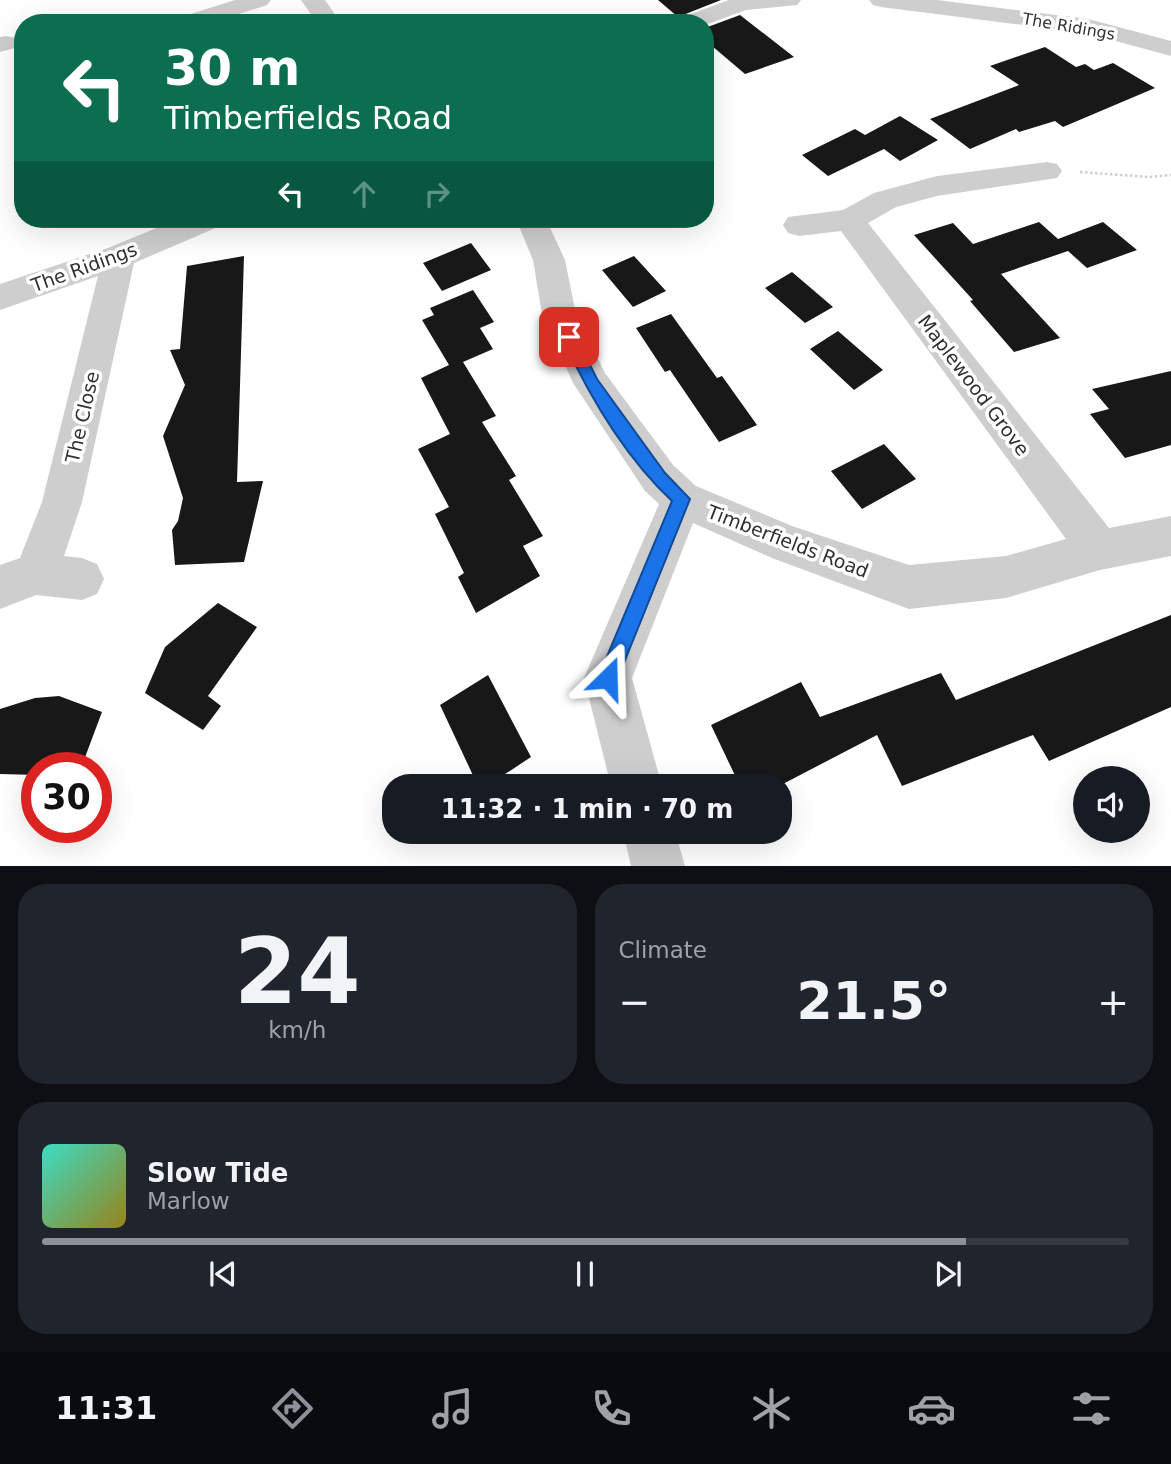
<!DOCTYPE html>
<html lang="en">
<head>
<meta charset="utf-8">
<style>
	:root { --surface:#171b24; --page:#20242c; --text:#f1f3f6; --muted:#9ea1a6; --line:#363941; --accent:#8c9099 }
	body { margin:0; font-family:"DejaVu Sans",sans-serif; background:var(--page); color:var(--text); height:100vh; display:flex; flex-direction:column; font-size:26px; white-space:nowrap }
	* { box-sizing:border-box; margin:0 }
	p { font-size:23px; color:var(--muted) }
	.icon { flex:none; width:38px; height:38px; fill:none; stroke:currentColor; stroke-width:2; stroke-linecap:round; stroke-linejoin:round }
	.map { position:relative; height:866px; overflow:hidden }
	.sheet { display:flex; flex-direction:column; gap:18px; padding:18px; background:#0d0f14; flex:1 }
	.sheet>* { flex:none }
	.banner { position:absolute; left:14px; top:14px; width:700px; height:214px; border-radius:28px; box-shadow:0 7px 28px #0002; background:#0b6e4f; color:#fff; overflow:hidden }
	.fabs { position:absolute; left:1073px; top:766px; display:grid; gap:14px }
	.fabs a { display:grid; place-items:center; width:77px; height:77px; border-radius:50%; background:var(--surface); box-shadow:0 7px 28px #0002; font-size:35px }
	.speed { position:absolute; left:21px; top:752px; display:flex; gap:14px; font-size:35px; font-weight:700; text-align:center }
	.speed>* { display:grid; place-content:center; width:91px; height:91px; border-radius:50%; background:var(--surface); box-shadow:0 7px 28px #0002; line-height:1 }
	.speed .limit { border:10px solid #d22; background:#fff; color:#111 }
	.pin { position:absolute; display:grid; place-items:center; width:60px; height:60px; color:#fff; margin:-30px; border-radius:14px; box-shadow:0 4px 10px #0006 }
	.me { position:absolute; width:77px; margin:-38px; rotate:22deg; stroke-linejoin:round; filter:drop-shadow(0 0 5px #0008) }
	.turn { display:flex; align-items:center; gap:24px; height:147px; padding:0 35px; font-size:32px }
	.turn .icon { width:91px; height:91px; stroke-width:2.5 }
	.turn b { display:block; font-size:49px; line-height:60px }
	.lanes { display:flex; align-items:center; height:66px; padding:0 35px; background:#0003; justify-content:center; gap:35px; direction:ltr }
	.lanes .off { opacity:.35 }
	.big { font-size:52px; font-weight:800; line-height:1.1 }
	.sheet .widget { flex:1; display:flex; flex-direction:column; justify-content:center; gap:10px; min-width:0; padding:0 24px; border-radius:28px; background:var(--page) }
	.sheet .dial { align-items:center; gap:0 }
	.dial b { font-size:91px; line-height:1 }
	.song { display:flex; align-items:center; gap:21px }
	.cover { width:84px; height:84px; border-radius:10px; background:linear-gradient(135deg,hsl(170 70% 55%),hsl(50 70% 35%)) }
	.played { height:7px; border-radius:4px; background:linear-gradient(90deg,var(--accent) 85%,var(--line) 85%) }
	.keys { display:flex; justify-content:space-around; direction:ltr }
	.heat { display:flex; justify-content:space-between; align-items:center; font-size:38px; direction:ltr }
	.sheet .tiles { flex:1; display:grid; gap:18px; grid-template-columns:1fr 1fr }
	.widget:last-child { grid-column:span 2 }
	.trip { position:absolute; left:382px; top:774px; width:410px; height:70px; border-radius:28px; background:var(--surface); box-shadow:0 7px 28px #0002; font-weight:800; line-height:70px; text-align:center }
	.tab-bar { display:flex; height:112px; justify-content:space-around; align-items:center; background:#090b0e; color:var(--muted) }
	.tab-bar .icon { width:49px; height:49px }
	.tab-bar .selected { color:var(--accent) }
	.tab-bar b { font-size:32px; color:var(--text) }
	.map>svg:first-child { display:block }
	.building { fill:#181818 }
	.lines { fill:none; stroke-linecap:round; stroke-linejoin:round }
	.path { stroke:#cecece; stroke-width:2.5; stroke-dasharray:2.5 2.5; stroke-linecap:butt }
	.street { fill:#cecece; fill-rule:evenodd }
	.route { fill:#1a73e8; stroke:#114b97; stroke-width:2 }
	.labels { text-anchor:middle; stroke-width:7; stroke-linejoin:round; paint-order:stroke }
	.far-street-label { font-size:16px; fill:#313131; stroke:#fff }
	.street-label { font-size:19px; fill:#313131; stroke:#fff }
</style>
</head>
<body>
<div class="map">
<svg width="1171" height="866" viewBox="0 0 1171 866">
	<rect width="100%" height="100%" fill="#fff"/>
	<path class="building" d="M 658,0 L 721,0 L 678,17 Z
		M 740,15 L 794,57 L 745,74 L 705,40 L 705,28 Z
		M 1045,47 L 1076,67 L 1085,64 L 1094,70 L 1113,63 L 1155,88 L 1063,127 L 1055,121 L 1019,132 L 1016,129 L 970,149 L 930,119 L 1019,85 L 990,66 Z
		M 900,116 L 938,140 L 900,161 L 884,149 L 828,176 L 802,155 L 855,129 L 865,135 Z
		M 1039,222 L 1058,239 L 1103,222 L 1137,250 L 1087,268 L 1068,251 L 1001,274 L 1060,338 L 1014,352 L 970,301 L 973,300 L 914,235 L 953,223 L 973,244 Z
		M 471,243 L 491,270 L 442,291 L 423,263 Z
		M 244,256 L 237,482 L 263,481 L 244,562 L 175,565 L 172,530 L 178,521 L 183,498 L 163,436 L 185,385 L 170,350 L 180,349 L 187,266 Z
		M 634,256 L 666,291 L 633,307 L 602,270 Z
		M 792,272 L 812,289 L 833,307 L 805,323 L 765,288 Z
		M 473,290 L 494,322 L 480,328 L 493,349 L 463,362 L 496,416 L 482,422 L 516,476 L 509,480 L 543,536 L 523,546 L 540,576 L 476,613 L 458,577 L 464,573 L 435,514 L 449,507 L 418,449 L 450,434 L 421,378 L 449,365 L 422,320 L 434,315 L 430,308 Z
		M 671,314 L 717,378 L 722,376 L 757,425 L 719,442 L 670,370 L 665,372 L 636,328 Z
		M 838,331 L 883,370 L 854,390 L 810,349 Z
		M 1171,371 L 1171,445 L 1125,458 L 1090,414 L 1109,409 L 1092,389 Z
		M 884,444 L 916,479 L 862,509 L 831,471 Z
		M 218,603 L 257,627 L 208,696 L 221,706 L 203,730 L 145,693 L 165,647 Z
		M 1171,615 L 1171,707 L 1049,761 L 1033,735 L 902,786 L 877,735 L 779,786 L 740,786 L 711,725 L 801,682 L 820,717 L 941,673 L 956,700 Z
		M 488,675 L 531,757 L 487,786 L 478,786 L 440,705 Z
		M 59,696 L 102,712 L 81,768 L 37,768 L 37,775 L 0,774 L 0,709 L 35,698 Z"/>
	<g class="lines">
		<path class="path" d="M 1080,172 L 1149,177 L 1171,175"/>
		<path class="street" d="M 235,0 L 271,0 L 267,5 L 211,23 L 174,23 L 178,18 Z
			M 301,0 L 325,0 L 341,23 L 317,23 Z
			M 729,0 L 801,0 L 797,5 L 746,10 L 705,25 L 676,23 L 680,18 Z
			M 869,0 L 937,0 L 1088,19 L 1171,41 L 1171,56 L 1086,33 L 881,7 L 873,5 Z
			M 6,36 L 15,38 L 18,43 L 15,48 L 0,52 L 0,37 Z
			M 1047,162 L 1057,164 L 1062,171 L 1057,178 L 937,196 L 896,207 L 868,223 L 1109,528 L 1171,516 L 1171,556 L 1100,570 L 1006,598 L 909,609 L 772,558 L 693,523 L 632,678 L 662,786 L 611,786 L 584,678 L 659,504 L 645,491 L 573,383 L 542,314 L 533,260 L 516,219 L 546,219 L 565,260 L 576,314 L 605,373 L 673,465 L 696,486 L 792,526 L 909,565 L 1006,556 L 1066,539 L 841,231 L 799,236 L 788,233 L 783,225 L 788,217 L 843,210 L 874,193 L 937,176 Z
			M 178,219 L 222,219 L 218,227 L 134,263 L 82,502 L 64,556 L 82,558 L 97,564 L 104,579 L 97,594 L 82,600 L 36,595 L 0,609 L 0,565 L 20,558 L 42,502 L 98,276 L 0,310 L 0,284 L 108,248 Z
			M 623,831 L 675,831 L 685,866 L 631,866 Z"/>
	</g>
	<path class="route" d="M 569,332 L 574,333 L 597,379 L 665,473 L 690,499 L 615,685 L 608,688 L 601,685 L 598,678 L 672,501 C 625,457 589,396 562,337 Z"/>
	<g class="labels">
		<g class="far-street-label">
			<text transform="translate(1069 26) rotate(10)" y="6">The Ridings</text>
		</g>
		<g class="street-label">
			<text transform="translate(84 267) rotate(-20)" y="7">The Ridings</text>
			<text transform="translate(974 385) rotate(53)" y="7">Maplewood Grove</text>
			<text transform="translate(82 417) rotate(-77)" y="7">The Close</text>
			<text transform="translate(788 541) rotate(21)" y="7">Timberfields Road</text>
		</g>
	</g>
</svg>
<div class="fabs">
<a><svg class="icon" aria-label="sound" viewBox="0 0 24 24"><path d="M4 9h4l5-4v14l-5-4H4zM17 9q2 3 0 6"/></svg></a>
</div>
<div class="speed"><div class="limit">30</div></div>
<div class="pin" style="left:569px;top:337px;background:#d93025"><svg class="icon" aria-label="arrive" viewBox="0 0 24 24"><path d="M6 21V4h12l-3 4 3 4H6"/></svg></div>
<svg class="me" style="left:608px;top:678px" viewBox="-20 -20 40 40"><path d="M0-17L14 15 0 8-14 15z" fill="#1a73e8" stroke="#fff" stroke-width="4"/></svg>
<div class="trip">11:32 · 1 min · 70 m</div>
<div class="banner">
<div class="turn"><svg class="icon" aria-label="left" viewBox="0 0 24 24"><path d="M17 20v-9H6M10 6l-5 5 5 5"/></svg><div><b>30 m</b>Timberfields Road</div></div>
<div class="lanes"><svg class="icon" aria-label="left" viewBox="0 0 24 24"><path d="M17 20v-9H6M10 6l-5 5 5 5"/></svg><svg class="icon off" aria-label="ahead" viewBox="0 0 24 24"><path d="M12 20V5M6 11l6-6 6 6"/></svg><svg class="icon off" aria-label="right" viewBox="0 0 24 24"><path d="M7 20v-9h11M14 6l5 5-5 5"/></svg></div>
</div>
</div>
<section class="sheet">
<div class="tiles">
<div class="widget dial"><b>24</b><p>km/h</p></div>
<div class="widget"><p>Climate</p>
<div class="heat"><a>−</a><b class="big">21.5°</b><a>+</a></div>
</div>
<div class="widget">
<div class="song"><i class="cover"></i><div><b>Slow Tide</b><p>Marlow</p></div></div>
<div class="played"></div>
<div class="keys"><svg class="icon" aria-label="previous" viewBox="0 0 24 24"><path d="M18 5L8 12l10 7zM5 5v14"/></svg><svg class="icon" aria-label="pause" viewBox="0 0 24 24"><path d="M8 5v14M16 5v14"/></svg><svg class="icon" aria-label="next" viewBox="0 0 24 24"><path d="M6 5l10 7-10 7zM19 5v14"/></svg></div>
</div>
</div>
</section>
<nav class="tab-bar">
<b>11:31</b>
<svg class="icon selected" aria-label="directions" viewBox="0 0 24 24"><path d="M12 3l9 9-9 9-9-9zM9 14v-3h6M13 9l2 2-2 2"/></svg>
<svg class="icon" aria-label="music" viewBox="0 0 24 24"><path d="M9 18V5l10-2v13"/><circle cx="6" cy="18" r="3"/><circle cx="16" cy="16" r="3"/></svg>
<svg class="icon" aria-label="phone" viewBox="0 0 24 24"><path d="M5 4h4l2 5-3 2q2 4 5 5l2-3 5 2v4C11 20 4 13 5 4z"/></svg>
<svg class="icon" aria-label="climate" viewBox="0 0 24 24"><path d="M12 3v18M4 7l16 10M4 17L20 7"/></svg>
<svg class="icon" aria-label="car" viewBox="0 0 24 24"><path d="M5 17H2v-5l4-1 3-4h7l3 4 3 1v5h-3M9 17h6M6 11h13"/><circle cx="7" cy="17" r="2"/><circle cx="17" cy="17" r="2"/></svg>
<svg class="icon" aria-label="filters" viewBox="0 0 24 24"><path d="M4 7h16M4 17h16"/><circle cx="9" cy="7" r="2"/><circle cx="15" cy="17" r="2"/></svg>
</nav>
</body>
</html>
